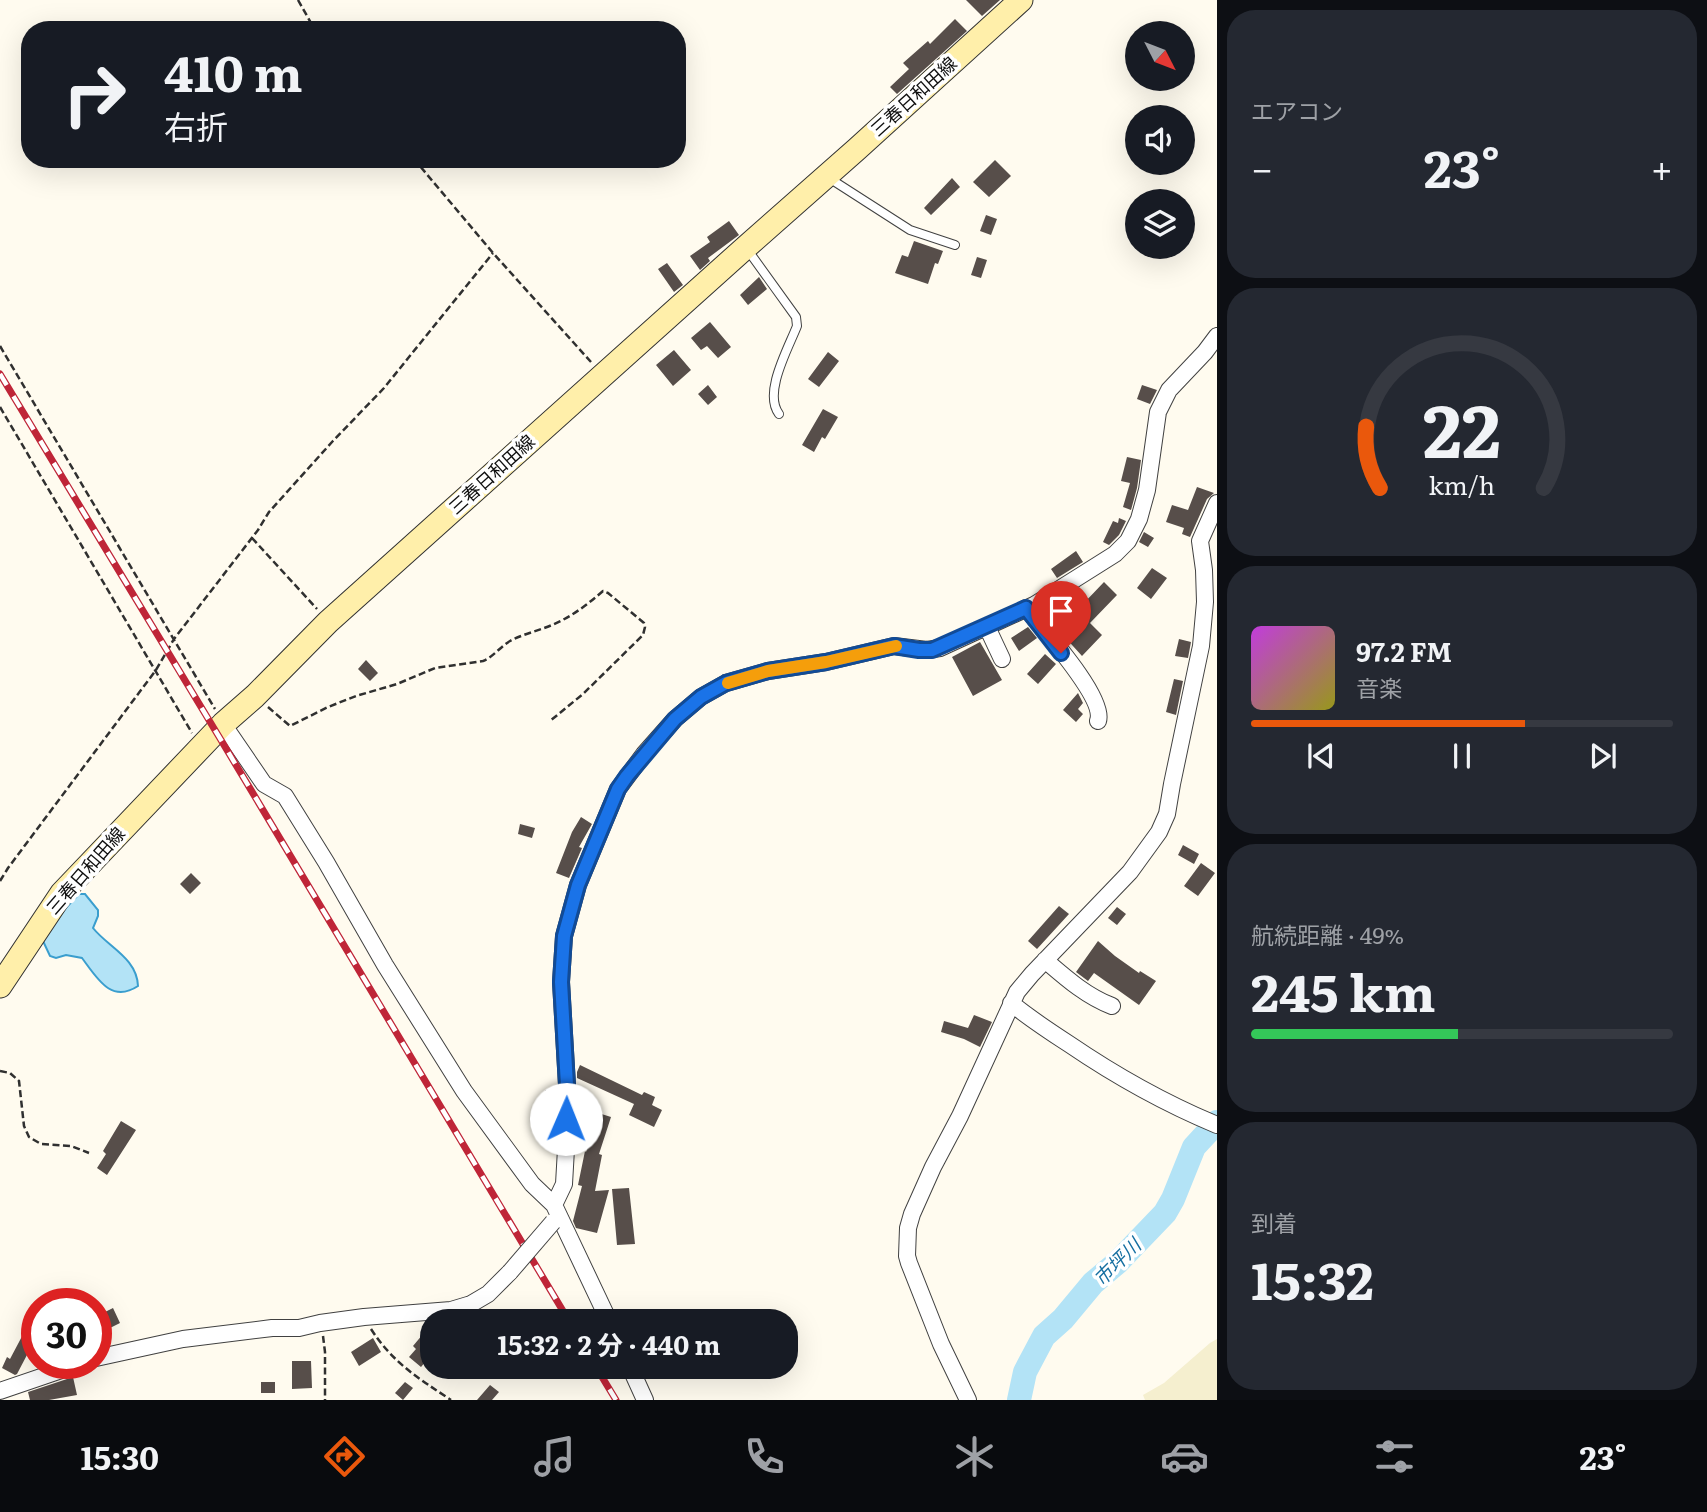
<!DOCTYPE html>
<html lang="ja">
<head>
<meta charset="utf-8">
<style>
	:root { --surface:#171b24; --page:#242831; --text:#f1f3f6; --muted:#9ea1a6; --line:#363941; --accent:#ea580c }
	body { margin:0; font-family:Literata,"Noto Sans JP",serif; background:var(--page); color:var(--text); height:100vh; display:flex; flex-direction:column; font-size:26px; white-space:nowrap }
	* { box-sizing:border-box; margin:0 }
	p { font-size:23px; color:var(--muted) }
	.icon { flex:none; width:38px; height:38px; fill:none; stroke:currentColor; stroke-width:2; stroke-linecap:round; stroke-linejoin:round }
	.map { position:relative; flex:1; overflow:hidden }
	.drawer { display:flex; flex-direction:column; gap:10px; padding:10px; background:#0d0f14; width:490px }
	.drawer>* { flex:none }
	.top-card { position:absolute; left:21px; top:21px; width:665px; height:147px; border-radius:28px; box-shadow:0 7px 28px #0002; background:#171b24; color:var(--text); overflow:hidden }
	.needle { width:46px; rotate:132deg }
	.fabs { position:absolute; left:1125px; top:21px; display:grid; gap:14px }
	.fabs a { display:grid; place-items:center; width:70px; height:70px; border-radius:50%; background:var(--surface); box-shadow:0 7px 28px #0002; font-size:35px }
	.speed { position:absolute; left:21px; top:1288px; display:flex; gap:14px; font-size:35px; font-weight:700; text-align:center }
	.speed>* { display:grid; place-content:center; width:91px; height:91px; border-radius:50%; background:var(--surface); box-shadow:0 7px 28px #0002; line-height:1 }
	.speed .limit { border:10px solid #d22; background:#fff; color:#111 }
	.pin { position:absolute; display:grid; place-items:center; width:60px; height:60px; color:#fff; margin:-72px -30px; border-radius:50% 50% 50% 0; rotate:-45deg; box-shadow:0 0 7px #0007 }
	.pin .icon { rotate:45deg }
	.me { position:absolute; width:77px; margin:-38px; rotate:1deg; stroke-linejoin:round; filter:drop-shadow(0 0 5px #0008) }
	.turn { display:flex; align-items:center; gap:24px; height:147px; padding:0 28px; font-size:32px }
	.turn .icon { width:91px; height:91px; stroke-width:2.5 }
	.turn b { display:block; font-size:49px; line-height:60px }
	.big { font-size:52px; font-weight:700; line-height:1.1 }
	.drawer .widget { flex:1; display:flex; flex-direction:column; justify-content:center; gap:10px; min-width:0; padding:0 24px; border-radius:28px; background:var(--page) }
	.drawer .dial { align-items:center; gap:0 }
	.dial svg { height:182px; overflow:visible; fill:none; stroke:var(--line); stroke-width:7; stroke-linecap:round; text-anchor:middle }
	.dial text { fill:var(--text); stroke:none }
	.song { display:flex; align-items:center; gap:21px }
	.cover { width:84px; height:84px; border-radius:10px; background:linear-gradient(135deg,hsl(290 70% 55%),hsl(60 70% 35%)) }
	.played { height:7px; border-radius:4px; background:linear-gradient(90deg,var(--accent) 65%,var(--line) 65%) }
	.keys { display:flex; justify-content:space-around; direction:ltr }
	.heat { display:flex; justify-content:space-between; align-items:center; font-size:38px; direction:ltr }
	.charge { height:10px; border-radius:5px; background:linear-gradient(90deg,#34c759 49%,var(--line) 0) }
	.trip { position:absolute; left:420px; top:1309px; width:378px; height:70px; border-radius:28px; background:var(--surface); box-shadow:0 7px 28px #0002; font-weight:700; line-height:70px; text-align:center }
	.dock { display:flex; height:112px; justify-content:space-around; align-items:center; background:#090b0e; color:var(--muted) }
	.dock .icon { width:49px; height:49px }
	.dock .on { color:var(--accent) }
	.dock b { font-size:32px; color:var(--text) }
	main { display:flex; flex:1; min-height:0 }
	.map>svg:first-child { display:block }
	.farmland { fill:#f5efcf }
	.water { fill:#b3e3f6; stroke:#3a9ece; stroke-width:2 }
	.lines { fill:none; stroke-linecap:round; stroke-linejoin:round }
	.river { stroke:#b3e3f6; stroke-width:24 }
	.building { fill:#574e4a }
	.service-casing { stroke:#414141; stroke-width:10 }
	.minor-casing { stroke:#414141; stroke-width:18 }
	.secondary-casing { stroke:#303030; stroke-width:25 }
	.path { stroke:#303030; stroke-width:2.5; stroke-dasharray:7 3.5; stroke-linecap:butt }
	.service { stroke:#fff; stroke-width:8 }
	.minor { stroke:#fff; stroke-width:16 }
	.secondary { stroke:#ffefaa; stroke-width:23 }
	.rail-casing { stroke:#bf2538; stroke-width:7 }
	.rail { stroke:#fff; stroke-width:4.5; stroke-dasharray:13; stroke-linecap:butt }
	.minor-bridge-casing { stroke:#414141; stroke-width:18; stroke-linecap:butt }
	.minor-bridge { stroke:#fff; stroke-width:16 }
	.route-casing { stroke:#114b97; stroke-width:18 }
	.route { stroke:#1a73e8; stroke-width:12 }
	.slow { stroke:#f59e0b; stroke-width:12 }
	.labels { text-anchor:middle; stroke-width:7; stroke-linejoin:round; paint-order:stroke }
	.street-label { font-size:18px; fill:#0e0e0e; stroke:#fff }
	.water-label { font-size:19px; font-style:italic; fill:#166fa1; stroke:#fff }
</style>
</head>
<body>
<main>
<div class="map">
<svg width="1217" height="1400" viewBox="0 0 1217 1400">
	<rect width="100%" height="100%" fill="#fffbef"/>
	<path class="farmland" d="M 1217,1339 L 1217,1400 L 1145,1400 L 1143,1395 L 1164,1383 L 1210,1343 Z"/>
	<path class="water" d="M 79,894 L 85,894 L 98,910 L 98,916 L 93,928 C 108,947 137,958 138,986 C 111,1004 97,978 82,958 L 66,955 L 56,958 L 50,956 L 43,941 L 63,911 Z"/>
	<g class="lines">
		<path class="river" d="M 1019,1400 L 1025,1372 L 1044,1336 L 1063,1319 L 1093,1283 L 1118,1262 L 1165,1213 L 1173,1199 L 1194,1147 L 1217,1122"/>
	</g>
	<path class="building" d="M 966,0 L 1000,0 L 982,16 Z
		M 955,19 L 967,31 L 897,94 L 890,87 L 909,69 L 903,63 L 928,41 L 930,44 Z
		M 995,160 L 1011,176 L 989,197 L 973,182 Z
		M 952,178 L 960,187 L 931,215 L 924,208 Z
		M 986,215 L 997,219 L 991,235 L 980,231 Z
		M 729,221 L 739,235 L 708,258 L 710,261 L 700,270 L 690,256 L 710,242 L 707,237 Z
		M 914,241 L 943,251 L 938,264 L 935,263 L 928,284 L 895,273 L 902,255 L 908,257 Z
		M 977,257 L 987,260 L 981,278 L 971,275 Z
		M 667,263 L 683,285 L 674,292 L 658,269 Z
		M 759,277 L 767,289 L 748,305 L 740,295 Z
		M 710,322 L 731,347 L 718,358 L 707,346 L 701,350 L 691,338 Z
		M 674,350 L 691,370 L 673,386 L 656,365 Z
		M 828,352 L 839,361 L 819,387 L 808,379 Z
		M 708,385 L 717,397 L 708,405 L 698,394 Z
		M 1142,385 L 1157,390 L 1150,404 L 1137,399 Z
		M 823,409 L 838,417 L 825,439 L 822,437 L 814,452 L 802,445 Z
		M 1127,457 L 1141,460 L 1137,488 L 1131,510 L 1123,507 L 1130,483 L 1121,481 Z
		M 1197,487 L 1214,493 L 1207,499 L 1190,537 L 1182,534 L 1184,528 L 1166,522 L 1172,505 L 1188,510 Z
		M 1119,518 L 1126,521 L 1119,535 L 1109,545 L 1103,542 L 1113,521 L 1118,523 Z
		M 1144,532 L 1154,538 L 1148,547 L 1139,542 Z
		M 1076,551 L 1083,562 L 1057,578 L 1051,569 Z
		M 1152,568 L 1167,578 L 1151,599 L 1137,588 Z
		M 1104,582 L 1117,595 L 1090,623 L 1102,635 L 1082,656 L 1063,635 L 1087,609 L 1083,604 Z
		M 1028,627 L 1037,638 L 1019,651 L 1011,638 Z
		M 1179,639 L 1191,642 L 1188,658 L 1175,656 Z
		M 980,642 L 1002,680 L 973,696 L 952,657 Z
		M 1045,654 L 1056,664 L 1038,684 L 1027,674 Z
		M 366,660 L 378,673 L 370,681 L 358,669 Z
		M 1174,679 L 1183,681 L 1176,715 L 1166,712 Z
		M 1078,693 L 1083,703 L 1078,709 L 1083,714 L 1076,722 L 1063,710 Z
		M 581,817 L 592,824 L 579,847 L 582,848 L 569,878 L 556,873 L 572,832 Z
		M 520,824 L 535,828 L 532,838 L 518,834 Z
		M 1183,845 L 1199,854 L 1194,864 L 1178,855 Z
		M 1201,863 L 1215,873 L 1198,896 L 1184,886 Z
		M 191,873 L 201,883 L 190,894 L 180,884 Z
		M 1059,906 L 1069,914 L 1037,949 L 1028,941 Z
		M 1117,907 L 1126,914 L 1117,925 L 1108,918 Z
		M 1098,941 L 1115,956 L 1139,973 L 1140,971 L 1156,981 L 1139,1005 L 1094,973 L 1088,981 L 1076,972 Z
		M 974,1015 L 992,1022 L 980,1047 L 964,1039 L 941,1032 L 944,1021 L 968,1028 Z
		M 580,1065 L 642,1095 L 644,1092 L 655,1097 L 652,1105 L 662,1110 L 654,1127 L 629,1115 L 634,1104 L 577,1078 L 577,1072 Z
		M 545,1090 L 556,1091 L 556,1107 L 545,1107 Z
		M 592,1111 L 611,1117 L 599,1154 L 602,1155 L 595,1191 L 609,1190 L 597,1233 L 576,1228 L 573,1221 L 582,1186 L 578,1185 L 585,1151 L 586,1152 L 592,1134 L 586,1132 Z
		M 121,1121 L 136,1130 L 107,1175 L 97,1168 L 106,1154 L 103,1151 Z
		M 629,1188 L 635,1244 L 617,1245 L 612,1189 Z
		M 37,1308 L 37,1357 L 28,1353 L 17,1374 L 15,1375 L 2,1368 L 7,1357 L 10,1359 Z
		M 113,1308 L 120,1323 L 110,1328 L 103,1313 Z
		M 423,1334 L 432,1342 L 432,1354 L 421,1367 L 409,1357 L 416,1349 L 413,1346 Z
		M 373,1338 L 381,1352 L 359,1366 L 351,1352 Z
		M 292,1361 L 311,1361 L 312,1388 L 292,1389 Z
		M 73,1377 L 77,1395 L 49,1400 L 30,1400 L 28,1392 Z
		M 261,1382 L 275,1382 L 275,1393 L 261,1393 Z
		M 405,1382 L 413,1388 L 403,1400 L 395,1393 Z
		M 490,1385 L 499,1392 L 492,1400 L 477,1400 Z"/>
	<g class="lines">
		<g class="service-casing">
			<path id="service" d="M 829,178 L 910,230 L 955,245
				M 747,249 L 796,317 L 797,326 C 788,349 763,393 779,414"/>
		</g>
		<g class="minor-casing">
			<path id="minor" d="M 1026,608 C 1042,628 1106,698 1098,721
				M 987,627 L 1002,659
				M 223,724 L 264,784 L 285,796 L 326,862 L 385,965 L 464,1091 L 532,1184 L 554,1205 L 609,1321
				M 1045,960 C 1066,978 1086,996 1112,1006
				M 1011,1003 C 1029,1018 1049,1031 1069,1044 C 1116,1076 1164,1103 1217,1125
				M 554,1205 L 564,1184 L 566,1149 L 567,1085 L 561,982 L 564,936 L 578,885 L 618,789 L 644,754 L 675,719 L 701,697 L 726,683 L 768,671 L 826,662 L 894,646 L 927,650 L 940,648 L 1034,605 L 1115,554 L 1128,541 L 1139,519 L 1147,490 L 1158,412 L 1169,390 L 1205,352 L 1217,336
				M 96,1358 L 183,1339 L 272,1328 L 299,1328 L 320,1323 L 364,1317 L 451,1310 L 471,1304 L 488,1294 L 510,1272
				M 630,1367 L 645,1400
				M 0,1391 L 82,1363
				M 968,1400 L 941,1344 L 909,1263 L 907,1256 L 908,1228 L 912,1214 L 933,1167 L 960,1116 L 1017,992 L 1032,974 L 1130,872 L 1159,832 L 1167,814 L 1172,784 L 1201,646 L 1205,602 L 1204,570 L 1200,541 L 1217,503"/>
		</g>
		<g class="secondary-casing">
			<path id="secondary" d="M 0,986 L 62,893 L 223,724 L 255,696 L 328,622 L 746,247 L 857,149 L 1021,0"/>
		</g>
		<path class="path" d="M 298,0 L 315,30
			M 414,159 L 493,253 L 591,362
			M 0,346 L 215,709
			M 0,407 L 192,733
			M 252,538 L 317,609
			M 268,707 L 290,726 L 328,707 L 356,696 L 397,684 L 435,668 L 483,661 C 493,657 500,647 510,641 C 523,634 538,631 552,625 C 571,617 587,605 603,591 L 608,593 L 644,623 L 645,627 L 643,635 L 583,694 L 550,721
			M 0,881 L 8,868 L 156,670 L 174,639 L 258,530 L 269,512 L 332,442 L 384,388 L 493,253
			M 0,1071 L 10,1073 L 19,1081 L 24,1126 L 29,1137 L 41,1144 L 71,1146 L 89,1153
			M 371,1329 C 393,1363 418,1378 451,1400
			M 323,1336 L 325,1352 L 325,1400"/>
		<use href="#service" class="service"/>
		<use href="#minor" class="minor"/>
		<use href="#secondary" class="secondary"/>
		<g class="rail-casing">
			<path id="rail" d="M 0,374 L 221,740 L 569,1321
				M 596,1367 L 616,1400"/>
		</g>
		<use href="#rail" class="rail"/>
		<g class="minor-bridge-casing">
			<path id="minor-bridge" d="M 510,1272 L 553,1222"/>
		</g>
		<use href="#minor-bridge" class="minor-bridge"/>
	</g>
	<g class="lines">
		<g class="route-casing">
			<path id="route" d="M 566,1119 L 567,1085 L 561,982 L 564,936 L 578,885 L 618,789 L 627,776 L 675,719 L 701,697 L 726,683 L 768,671 L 826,662 L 894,646 L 919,650 L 932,650 L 1026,608 L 1061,653"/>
		</g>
		<use href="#route" class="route"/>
		<path class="slow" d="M 728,683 L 768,671 L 826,662 L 896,646"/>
	</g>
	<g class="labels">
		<g class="street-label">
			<text transform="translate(914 97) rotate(-42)" y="6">三春日和田線</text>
			<text transform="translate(492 475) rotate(-42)" y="6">三春日和田線</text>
			<text transform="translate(86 871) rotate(-49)" y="6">三春日和田線</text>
		</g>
		<g class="water-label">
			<text transform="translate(1117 1262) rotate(-45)" y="7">市坪川</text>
		</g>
	</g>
</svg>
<div class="fabs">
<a><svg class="needle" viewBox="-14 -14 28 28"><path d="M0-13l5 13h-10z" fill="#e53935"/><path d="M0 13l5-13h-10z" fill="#9ea1a6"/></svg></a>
<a><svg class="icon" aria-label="sound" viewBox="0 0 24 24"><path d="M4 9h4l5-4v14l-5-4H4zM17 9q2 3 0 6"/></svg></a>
<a><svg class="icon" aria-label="layers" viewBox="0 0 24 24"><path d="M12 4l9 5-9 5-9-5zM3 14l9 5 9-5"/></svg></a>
</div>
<div class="speed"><div class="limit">30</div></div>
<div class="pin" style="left:1061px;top:653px;background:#d93025"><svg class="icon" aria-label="arrive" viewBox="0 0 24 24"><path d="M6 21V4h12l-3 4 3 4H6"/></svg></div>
<svg class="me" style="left:566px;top:1119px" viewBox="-20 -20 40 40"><circle r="19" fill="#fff"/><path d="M0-13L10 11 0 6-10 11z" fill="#1a73e8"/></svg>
<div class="trip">15:32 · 2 分 · 440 m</div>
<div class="top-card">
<div class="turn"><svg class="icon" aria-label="right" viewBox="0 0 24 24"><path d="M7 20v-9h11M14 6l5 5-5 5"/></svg><div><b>410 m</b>右折</div></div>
</div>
</div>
<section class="drawer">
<div class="widget"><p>エアコン</p>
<div class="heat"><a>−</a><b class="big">23°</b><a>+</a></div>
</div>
<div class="widget dial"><svg viewBox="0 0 100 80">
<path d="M14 69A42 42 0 1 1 86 69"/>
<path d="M14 69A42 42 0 0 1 8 42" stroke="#ea580c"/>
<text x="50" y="56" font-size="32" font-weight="700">22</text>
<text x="50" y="72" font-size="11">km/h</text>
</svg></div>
<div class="widget">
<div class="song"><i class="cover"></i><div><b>97.2 FM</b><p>音楽</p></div></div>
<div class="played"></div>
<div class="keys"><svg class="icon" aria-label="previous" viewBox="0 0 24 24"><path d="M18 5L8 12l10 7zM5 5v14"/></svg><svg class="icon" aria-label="pause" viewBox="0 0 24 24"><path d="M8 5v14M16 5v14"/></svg><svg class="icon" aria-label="next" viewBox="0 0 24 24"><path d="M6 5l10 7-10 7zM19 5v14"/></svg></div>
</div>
<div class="widget"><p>航続距離 · 49%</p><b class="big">245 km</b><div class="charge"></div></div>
<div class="widget"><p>到着</p><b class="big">15:32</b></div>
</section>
</main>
<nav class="dock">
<b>15:30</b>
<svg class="icon on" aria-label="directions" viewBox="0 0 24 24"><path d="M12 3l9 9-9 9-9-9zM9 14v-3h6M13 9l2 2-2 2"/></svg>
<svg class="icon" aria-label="music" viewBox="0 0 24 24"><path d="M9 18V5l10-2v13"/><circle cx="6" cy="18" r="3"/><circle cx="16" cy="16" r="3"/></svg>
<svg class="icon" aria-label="phone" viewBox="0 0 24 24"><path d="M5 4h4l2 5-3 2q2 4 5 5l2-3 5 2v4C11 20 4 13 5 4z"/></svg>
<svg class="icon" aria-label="climate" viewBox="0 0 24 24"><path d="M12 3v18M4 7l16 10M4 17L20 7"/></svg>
<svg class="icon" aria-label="car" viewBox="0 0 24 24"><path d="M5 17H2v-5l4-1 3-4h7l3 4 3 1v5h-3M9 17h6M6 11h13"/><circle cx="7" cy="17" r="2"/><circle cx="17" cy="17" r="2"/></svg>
<svg class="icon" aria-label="filters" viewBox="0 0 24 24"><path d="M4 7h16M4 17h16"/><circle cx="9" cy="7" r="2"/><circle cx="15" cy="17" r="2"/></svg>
<b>23°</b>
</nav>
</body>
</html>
